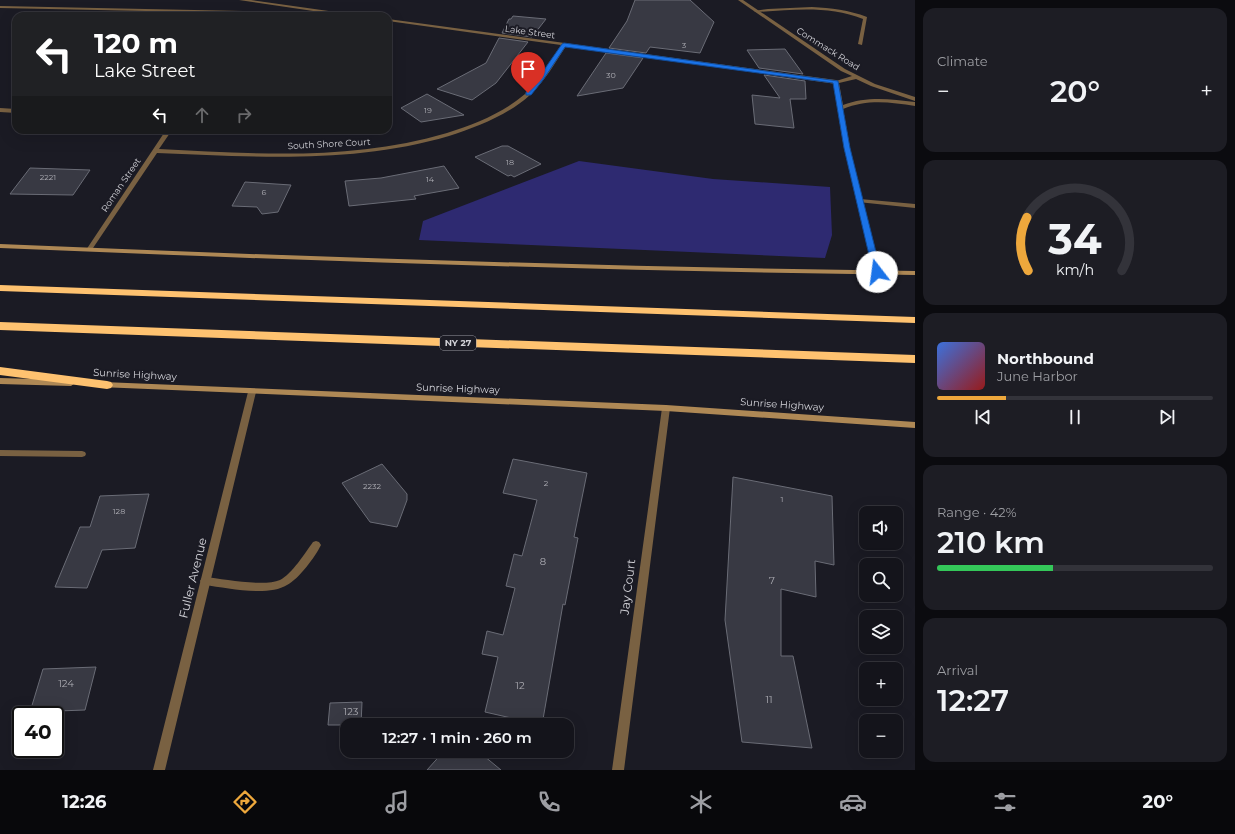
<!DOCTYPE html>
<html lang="en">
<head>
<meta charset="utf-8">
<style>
	:root { --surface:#14141b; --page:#1d1d24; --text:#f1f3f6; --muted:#9d9ea3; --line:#33333a; --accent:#eea83c }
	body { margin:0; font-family:Montserrat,sans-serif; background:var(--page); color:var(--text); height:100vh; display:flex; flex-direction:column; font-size:15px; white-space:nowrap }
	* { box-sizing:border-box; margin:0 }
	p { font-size:13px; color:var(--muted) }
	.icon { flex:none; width:22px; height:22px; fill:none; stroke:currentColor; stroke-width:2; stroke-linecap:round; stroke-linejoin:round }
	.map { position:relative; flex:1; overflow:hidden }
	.panel { display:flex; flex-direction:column; gap:8px; padding:8px; background:#0b0b0f; width:320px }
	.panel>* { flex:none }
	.guide { position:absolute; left:12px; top:12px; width:380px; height:122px; border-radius:12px; box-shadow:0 4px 16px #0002,0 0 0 1px var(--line); background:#202124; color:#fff; overflow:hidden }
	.fabs { position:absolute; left:859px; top:506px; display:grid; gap:8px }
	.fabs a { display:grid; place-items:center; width:44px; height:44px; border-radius:8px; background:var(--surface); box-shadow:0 4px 16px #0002,0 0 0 1px var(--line); font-size:20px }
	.speed { position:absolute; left:12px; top:706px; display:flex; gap:8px; font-size:20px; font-weight:700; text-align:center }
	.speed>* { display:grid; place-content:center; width:52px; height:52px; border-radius:50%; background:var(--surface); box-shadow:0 4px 16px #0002,0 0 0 1px var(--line); line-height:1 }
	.speed .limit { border:2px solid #111; border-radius:6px; background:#fff; color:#111 }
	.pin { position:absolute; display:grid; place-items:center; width:34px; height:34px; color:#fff; margin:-41px -17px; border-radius:50% 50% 50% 0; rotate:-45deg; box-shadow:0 0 4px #0007 }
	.pin .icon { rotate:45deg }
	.me { position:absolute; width:44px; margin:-22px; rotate:345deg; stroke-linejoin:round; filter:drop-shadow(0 0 3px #0008) }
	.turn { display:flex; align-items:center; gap:14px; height:84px; padding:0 16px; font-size:18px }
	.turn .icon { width:52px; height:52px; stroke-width:2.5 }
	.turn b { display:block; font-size:28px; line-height:34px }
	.lanes { display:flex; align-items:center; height:38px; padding:0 16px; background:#0003; justify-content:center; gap:20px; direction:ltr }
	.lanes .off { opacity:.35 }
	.big { font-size:30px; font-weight:600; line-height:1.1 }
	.panel .card { flex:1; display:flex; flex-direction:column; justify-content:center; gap:6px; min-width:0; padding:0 14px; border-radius:12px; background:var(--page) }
	.panel .dial { align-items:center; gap:0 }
	.dial svg { height:104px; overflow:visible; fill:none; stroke:var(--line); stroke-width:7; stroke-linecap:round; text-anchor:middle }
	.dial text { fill:var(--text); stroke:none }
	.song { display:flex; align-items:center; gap:12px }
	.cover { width:48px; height:48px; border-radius:6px; background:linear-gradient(135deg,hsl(220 70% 55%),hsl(0 70% 35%)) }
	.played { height:4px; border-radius:2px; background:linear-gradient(90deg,var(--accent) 25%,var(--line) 25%) }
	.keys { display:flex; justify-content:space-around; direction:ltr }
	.heat { display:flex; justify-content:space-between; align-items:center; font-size:22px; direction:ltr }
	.charge { height:6px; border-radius:3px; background:linear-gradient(90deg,#34c759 42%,var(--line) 0) }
	.trip { position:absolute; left:340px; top:718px; width:234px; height:40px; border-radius:12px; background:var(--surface); box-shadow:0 4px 16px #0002,0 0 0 1px var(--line); font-weight:600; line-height:40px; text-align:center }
	.dock { display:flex; height:64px; justify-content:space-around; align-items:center; background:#08080b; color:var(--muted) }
	.dock .icon { width:28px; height:28px }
	.dock .active { color:var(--accent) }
	.dock b { font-size:18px; color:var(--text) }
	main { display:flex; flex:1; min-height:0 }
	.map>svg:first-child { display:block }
	.green { fill:#2e2a71 }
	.building { fill:#383943; stroke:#6a6c76 }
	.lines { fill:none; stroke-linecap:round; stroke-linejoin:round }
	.service { fill:#796142; fill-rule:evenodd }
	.minor { fill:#796142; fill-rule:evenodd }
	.tertiary { fill:#796142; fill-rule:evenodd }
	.secondary { fill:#ae8855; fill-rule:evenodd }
	.motorway { fill:#fec270; fill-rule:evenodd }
	.route { fill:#1a73e8; stroke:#114b97 }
	.labels { text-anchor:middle; stroke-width:4; stroke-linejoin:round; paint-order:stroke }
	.number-label { font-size:8px; fill:#acacb3 }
	.far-street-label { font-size:9px; fill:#d2d2d8; stroke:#1b1b24 }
	.shield { fill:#1b1b24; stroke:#9b9ba2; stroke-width:1 }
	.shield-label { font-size:9px; font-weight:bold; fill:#d2d2d8 }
	.street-label { font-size:10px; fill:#d2d2d8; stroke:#1b1b24 }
	.near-number-label { font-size:10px; fill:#acacb3 }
	.near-street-label { font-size:12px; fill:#d2d2d8; stroke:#1b1b24 }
</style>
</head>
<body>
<main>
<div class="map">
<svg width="915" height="770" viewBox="0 0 915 770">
	<rect width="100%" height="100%" fill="#1b1b24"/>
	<path class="green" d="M 579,161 L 713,179 L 830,187 L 832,235 L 825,258 L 419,240 L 423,221 Z"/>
	<path class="building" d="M 635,0 L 690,0 L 714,22 L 700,53 L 650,47 L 646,53 L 609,48 L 627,21 Z
		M 513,16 L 546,19 L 532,37 L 502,33 L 509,19 L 511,19 Z
		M 499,38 L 528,42 L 496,83 L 472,100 L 437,89 L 486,63 Z
		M 785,49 L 803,74 L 759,68 L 747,50 Z
		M 606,53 L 643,58 L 623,88 L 577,96 Z
		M 764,75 L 805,81 L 806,99 L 790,99 L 794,128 L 755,124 L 752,95 L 780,98 Z
		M 427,94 L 464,115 L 421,122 L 401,108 Z
		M 502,146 L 508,146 L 541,164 L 514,177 L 511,175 L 508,176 L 475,157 Z
		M 444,166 L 459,188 L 414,196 L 416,199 L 349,206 L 345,181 L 381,178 Z
		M 30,168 L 90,170 L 73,195 L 10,194 Z
		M 245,182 L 291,185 L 278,212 L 262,214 L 257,207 L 232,206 Z
		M 513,459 L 587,473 L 574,537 L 578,538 L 565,605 L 563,604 L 542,725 L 485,712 L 498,657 L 482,654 L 487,631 L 503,635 L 515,588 L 506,586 L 514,554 L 522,556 L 537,500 L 503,493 Z
		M 382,464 L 407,494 L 407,500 L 397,527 L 370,522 L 342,483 Z
		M 733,477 L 832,496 L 834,565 L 815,561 L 816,597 L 781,589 L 781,656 L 793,656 L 812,748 L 742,742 L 725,620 Z
		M 149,494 L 135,548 L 102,550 L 87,588 L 55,587 L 80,527 L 90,527 L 100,496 Z
		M 96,667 L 85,710 L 30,712 L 43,669 Z
		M 362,702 L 361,725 L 328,725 L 330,703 Z
		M 444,751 L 478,751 L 501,770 L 427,770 Z"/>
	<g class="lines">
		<path class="service" d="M 860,199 L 915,204 L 915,208 L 858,202 L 857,201 Z
			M 316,541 L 319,542 L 321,545 C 315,557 299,579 287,585 C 268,597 227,588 205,585 L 202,584 L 200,581 L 202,578 L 205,577 C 223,579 264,587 280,580 C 292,574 305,553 313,542 Z"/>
		<path class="minor" d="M 239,0 L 251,0 L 357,15 L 359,16 L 347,16 Z
			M 0,6 L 243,11 L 245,12 L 243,13 L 0,8 Z
			M 812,7 C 831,8 849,10 867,17 L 862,45 L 858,44 L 863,19 C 829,5 791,10 756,12 L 754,11 L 768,9 Z
			M 388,19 L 836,80 L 839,82 L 836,84 L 566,46 C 555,63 545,81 530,95 C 508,115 477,127 449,136 C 354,164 255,157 157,153 L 91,251 L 87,251 L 86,250 L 166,130 L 172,130 L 159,149 C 256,154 353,161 447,133 C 475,124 503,113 525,94 C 540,80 550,62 561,45 L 388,21 Z
			M 0,108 L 16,109 L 16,113 L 0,112 Z
			M 252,389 L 256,392 L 165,770 L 153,770 L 248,392 Z
			M 666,405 L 670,408 L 624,770 L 612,770 L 662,408 Z
			M 0,450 L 82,451 L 85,452 L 86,454 L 85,456 L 82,457 L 0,456 Z"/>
		<path class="tertiary" d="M 738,0 L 743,0 L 845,69 L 875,84 L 915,97 L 915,101 L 871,86 L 856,79 L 839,83 L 843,105 C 867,96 890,99 915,102 L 915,106 C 890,102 867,99 843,109 L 850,148 L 880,272 L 879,273 L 875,273 L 874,272 L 844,148 L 833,82 L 852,76 L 841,71 Z"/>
		<path class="secondary" d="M 0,244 C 305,257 610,267 915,271 L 915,275 C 610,271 305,261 0,248 Z
			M 0,378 L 71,380 L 75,383 L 71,386 L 0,384 Z
			M 103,382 L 666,405 L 915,422 L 915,428 L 666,411 L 100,387 L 99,385 L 100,383 Z"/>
		<path class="motorway" d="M 0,285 L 915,317 L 915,323 L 0,291 Z
			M 0,322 L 915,355 L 915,363 L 0,330 Z
			M 0,367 L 107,381 L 111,382 L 113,385 L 111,388 L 107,389 L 0,375 Z"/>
	</g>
	<path class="route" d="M 564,43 L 838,81 L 850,148 L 881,272 L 880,274 L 877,275 L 873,272 L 844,148 L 833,83 L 565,47 L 543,80 L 531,95 L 526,95 L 526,92 L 539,77 L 562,44 Z"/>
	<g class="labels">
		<g class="number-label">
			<text x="684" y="48">3</text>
			<text x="611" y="78">30</text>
			<text x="428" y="113">19</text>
			<text x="510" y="165">18</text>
			<text x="48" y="180">2221</text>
			<text x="430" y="182">14</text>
			<text x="264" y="195">6</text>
			<text x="546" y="486">2</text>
			<text x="372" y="489">2232</text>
			<text x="782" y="502">1</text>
			<text x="119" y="514">128</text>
		</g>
		<g class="far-street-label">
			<text transform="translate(530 32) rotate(8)" y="3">Lake Street</text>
			<text transform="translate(828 49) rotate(32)" y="3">Commack Road</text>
			<text transform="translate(329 144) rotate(-3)" y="3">South Shore Court</text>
			<text transform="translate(121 185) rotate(-56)" y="3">Roman Street</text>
		</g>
		<rect class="shield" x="440" y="336" width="36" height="14" rx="3"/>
		<g class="shield-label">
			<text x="458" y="346">NY 27</text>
		</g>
		<g class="street-label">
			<text transform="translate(135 374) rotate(3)" y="4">Sunrise Highway</text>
			<text transform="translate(458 388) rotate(2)" y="4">Sunrise Highway</text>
			<text transform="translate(782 404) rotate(4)" y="4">Sunrise Highway</text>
		</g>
		<g class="near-number-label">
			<text x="543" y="565">8</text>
			<text x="772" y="584">7</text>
			<text x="66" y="687">124</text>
			<text x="520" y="689">12</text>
			<text x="769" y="703">11</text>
			<text x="351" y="715">123</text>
		</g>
		<g class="near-street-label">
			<text transform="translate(193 578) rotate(-76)" y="4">Fuller Avenue</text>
			<text transform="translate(628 587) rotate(-83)" y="4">Jay Court</text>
		</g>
	</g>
</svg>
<div class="fabs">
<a><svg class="icon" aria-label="sound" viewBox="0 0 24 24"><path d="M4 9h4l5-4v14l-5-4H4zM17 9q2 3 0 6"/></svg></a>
<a><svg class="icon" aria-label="search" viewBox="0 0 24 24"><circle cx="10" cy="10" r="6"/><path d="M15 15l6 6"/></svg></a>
<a><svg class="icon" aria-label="layers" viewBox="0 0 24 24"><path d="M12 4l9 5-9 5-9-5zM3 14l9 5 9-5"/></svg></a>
<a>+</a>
<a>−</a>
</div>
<div class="speed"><div class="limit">40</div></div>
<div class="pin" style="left:528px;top:93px;background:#d93025"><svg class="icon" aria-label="arrive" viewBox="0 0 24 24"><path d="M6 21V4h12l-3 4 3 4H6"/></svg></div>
<svg class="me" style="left:877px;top:272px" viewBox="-20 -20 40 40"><circle r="19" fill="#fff"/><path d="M0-13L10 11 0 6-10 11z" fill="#1a73e8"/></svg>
<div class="trip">12:27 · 1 min · 260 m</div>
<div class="guide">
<div class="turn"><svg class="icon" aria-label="left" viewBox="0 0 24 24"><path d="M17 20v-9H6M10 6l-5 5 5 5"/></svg><div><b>120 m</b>Lake Street</div></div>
<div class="lanes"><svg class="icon" aria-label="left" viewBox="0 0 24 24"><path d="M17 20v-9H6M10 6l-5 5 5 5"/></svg><svg class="icon off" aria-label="ahead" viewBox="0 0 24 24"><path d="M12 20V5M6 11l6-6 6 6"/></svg><svg class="icon off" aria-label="right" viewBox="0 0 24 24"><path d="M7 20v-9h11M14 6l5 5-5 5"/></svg></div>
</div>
</div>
<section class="panel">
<div class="card"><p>Climate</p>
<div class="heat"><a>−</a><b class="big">20°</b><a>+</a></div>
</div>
<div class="card dial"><svg viewBox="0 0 100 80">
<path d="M14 69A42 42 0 1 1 86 69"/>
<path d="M14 69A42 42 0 0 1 13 28" stroke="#eea83c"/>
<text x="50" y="56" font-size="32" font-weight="700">34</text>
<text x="50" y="72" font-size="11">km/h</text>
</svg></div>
<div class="card">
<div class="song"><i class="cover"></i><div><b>Northbound</b><p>June Harbor</p></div></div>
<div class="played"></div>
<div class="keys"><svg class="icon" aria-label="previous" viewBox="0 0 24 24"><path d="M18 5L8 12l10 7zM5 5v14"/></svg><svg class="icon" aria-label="pause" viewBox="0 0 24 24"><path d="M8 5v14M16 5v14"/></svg><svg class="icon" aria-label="next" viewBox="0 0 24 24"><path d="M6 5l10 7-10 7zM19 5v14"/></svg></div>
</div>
<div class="card"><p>Range · 42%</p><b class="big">210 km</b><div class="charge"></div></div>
<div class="card"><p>Arrival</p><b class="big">12:27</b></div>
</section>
</main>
<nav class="dock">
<b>12:26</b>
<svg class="icon active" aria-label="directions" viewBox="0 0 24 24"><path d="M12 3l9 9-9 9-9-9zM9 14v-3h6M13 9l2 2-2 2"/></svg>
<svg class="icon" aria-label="music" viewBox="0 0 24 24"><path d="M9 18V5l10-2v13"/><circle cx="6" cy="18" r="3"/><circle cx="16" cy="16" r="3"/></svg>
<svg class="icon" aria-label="phone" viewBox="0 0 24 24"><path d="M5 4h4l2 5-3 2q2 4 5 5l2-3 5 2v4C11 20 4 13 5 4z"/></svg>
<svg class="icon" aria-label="climate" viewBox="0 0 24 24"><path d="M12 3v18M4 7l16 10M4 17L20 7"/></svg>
<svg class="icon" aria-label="car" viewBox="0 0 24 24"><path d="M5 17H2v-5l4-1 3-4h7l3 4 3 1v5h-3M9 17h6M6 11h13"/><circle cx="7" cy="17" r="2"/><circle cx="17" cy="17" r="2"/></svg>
<svg class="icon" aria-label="filters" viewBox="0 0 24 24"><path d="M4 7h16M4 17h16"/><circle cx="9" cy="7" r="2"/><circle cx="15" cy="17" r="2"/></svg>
<b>20°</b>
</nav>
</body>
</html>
